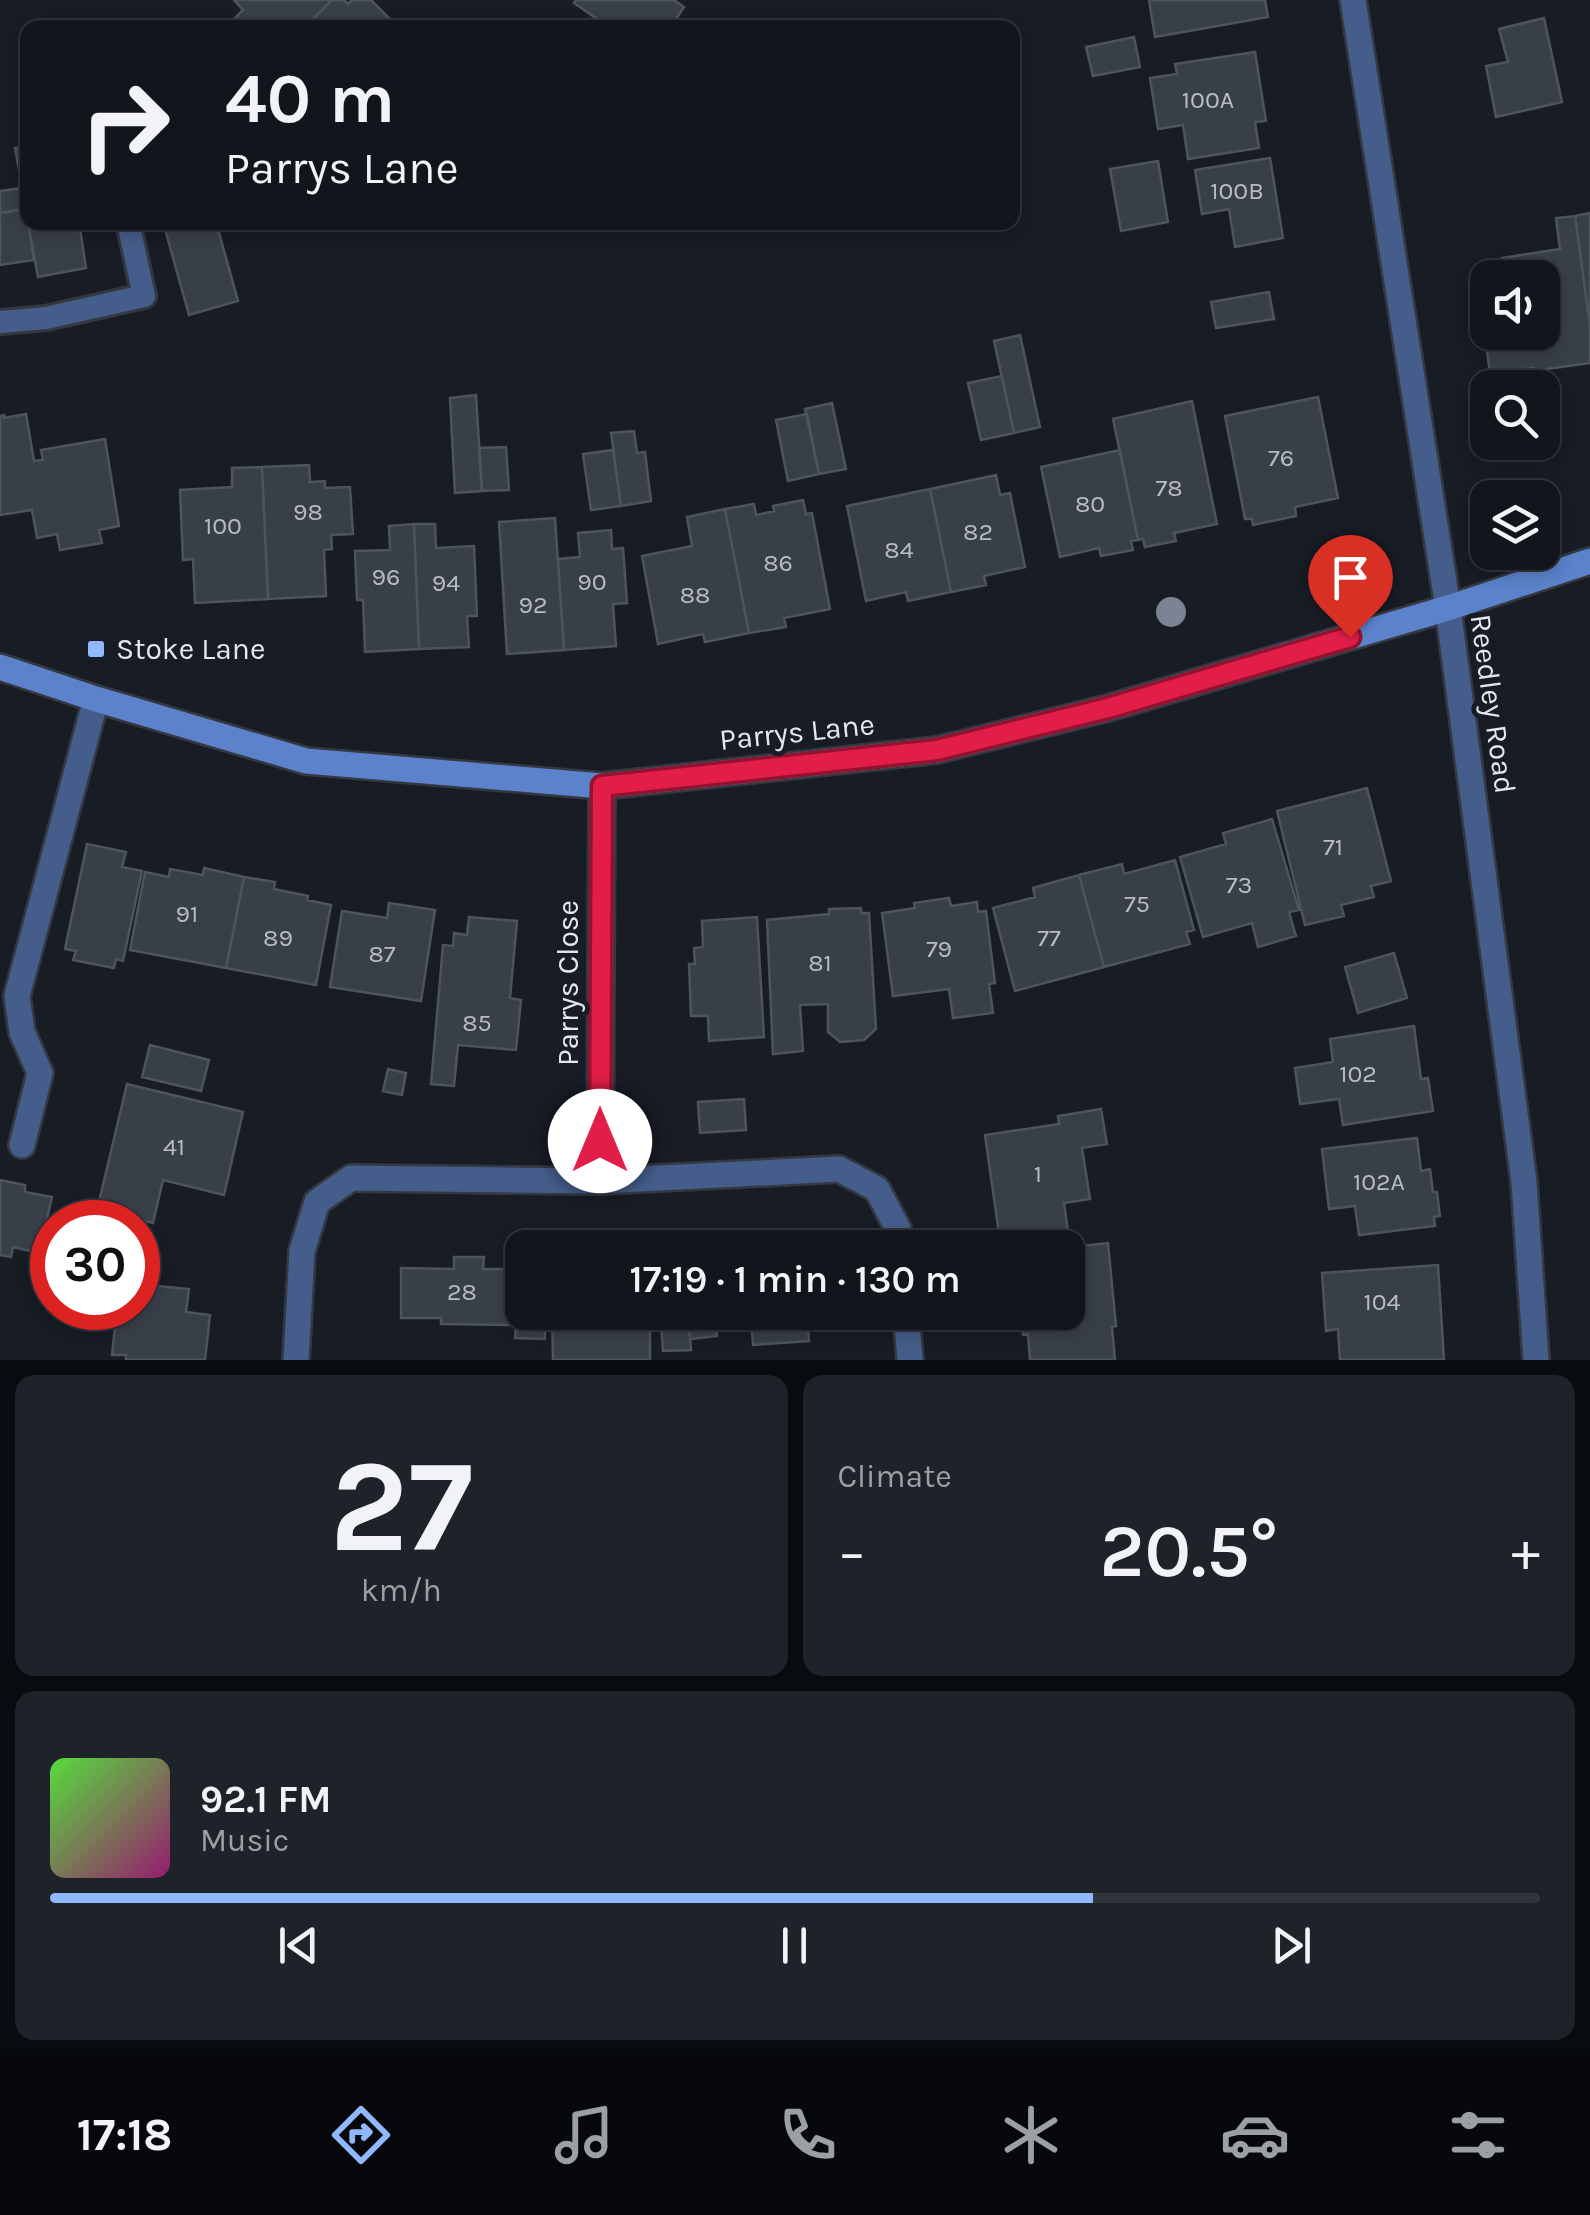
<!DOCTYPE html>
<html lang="en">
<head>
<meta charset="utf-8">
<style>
	:root { --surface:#11151c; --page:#1e2229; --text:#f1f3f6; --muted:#9c9fa3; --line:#30343b; --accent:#91b8fd }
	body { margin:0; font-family:Karla,sans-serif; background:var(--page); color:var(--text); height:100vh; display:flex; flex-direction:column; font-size:38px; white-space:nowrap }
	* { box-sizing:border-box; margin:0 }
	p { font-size:32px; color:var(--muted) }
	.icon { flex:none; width:55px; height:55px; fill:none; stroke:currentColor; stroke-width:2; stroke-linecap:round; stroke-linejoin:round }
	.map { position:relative; height:1360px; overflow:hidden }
	.panel { display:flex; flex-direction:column; gap:15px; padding:15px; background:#090c0f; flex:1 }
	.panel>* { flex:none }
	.hud { position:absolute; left:20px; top:20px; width:1000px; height:210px; border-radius:20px; box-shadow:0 5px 15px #0003,0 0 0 2px var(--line); background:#11151c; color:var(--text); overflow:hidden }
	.fabs { position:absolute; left:1470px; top:260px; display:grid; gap:20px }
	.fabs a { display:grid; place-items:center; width:90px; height:90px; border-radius:20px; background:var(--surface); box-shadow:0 5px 15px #0003,0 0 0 2px var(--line); font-size:50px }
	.speed { position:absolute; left:30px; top:1200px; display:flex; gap:20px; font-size:50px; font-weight:700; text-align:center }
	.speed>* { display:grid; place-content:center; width:130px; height:130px; border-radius:50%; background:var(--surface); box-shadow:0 5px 15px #0003,0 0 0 2px var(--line); line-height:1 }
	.speed .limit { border:15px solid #d22; background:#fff; color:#111 }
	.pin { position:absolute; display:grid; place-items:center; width:85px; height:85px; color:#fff; margin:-102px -42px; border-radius:50% 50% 50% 0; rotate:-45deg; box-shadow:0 0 10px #0007 }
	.pin .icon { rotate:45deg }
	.me { position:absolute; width:110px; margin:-55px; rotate:0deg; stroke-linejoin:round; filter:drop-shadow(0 0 8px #0008) }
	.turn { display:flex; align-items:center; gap:35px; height:210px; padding:0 40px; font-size:45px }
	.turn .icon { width:130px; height:130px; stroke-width:2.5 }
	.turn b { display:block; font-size:70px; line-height:85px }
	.big { font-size:75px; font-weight:600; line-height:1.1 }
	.panel .widget { flex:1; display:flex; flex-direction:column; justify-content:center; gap:15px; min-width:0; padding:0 35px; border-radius:20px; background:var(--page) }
	.panel .dial { align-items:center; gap:0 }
	.dial b { font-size:130px; line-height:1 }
	.song { display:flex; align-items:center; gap:30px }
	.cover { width:120px; height:120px; border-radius:15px; background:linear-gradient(135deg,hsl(110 70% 55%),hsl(320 70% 35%)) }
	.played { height:10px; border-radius:5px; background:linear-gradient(90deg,var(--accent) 70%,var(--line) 70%) }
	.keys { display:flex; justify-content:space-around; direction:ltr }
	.heat { display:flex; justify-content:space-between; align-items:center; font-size:55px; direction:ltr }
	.panel .tiles { flex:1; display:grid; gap:15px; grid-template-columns:1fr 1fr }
	.widget:last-child { grid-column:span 2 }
	.trip { position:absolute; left:505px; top:1230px; width:580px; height:100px; border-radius:20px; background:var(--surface); box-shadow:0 5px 15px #0003,0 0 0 2px var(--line); font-weight:600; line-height:100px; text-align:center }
	.tabs { display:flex; height:160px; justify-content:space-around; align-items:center; background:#07080b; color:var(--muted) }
	.tabs .icon { width:70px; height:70px }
	.tabs .on { color:var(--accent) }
	.tabs b { font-size:45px; color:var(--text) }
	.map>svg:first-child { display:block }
	.building { fill:#393f49; stroke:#4d545e; stroke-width:2.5 }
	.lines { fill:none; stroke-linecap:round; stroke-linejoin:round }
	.service-casing { stroke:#343841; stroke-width:28 }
	.minor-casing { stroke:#343841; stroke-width:30 }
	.secondary-casing { stroke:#343841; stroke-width:30 }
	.service { stroke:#455d8a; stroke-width:22 }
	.minor { stroke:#455d8a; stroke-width:25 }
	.secondary { stroke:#5b82ca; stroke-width:25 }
	.tree { fill:#7c8493 }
	.route-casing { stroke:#92132f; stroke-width:25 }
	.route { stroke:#e11d48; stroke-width:18 }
	.poi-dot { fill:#91b8fd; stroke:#171c25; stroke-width:4 }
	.labels { text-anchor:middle; stroke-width:10; stroke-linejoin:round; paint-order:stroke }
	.number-label { font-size:25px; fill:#b8bdc5 }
	.poi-label { font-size:30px; fill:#e3e7ee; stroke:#171c25; text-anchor:start }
	.street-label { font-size:30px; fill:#e3e7ee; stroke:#171c25 }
</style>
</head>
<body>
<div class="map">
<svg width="1590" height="1360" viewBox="0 0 1590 1360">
	<rect width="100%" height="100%" fill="#171c25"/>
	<path class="building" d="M 234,0 L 332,0 L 304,28 L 225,28 L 243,10 Z
		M 332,0 L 344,0 L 348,4 L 352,0 L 371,0 L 391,20 L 384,28 L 304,28 Z
		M 576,0 L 674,0 L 684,7 L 670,28 L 610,28 L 574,3 Z
		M 1149,0 L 1265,0 L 1268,17 L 1155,37 Z
		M 1544,18 L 1562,102 L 1496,117 L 1486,66 L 1508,62 L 1499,29 Z
		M 543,21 L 544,28 L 500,28 L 500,25 Z
		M 1134,37 L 1140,67 L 1093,76 L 1086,47 Z
		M 1255,52 L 1266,121 L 1255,122 L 1259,148 L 1188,159 L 1183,125 L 1158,129 L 1150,78 L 1177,74 L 1175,64 Z
		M 28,146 L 28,219 L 15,148 Z
		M 1270,158 L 1283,238 L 1235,247 L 1229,209 L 1202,214 L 1195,170 Z
		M 1158,161 L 1168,222 L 1121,231 L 1110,169 Z
		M 22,188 L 26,209 L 0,213 L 0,191 Z
		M 26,209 L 34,260 L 0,265 L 0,213 Z
		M 1590,213 L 1590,326 L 1575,216 Z
		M 1575,216 L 1590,326 L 1590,363 L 1533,371 L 1533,368 L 1490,373 L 1484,328 L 1488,328 L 1488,332 L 1542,332 L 1542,278 L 1488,278 L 1488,311 L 1483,311 L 1477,268 L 1503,265 L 1502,258 L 1560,249 L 1556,218 Z
		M 28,222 L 79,222 L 86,268 L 38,277 Z
		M 163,222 L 216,222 L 238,301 L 189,315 Z
		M 1269,292 L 1274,319 L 1216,328 L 1211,302 Z
		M 1020,335 L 1040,427 L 1014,433 L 994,341 Z
		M 1002,376 L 1014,433 L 981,440 L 968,383 Z
		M 476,395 L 482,491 L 455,493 L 450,398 Z
		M 1318,397 L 1338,498 L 1295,507 L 1296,516 L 1253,525 L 1252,519 L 1245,519 L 1225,416 Z
		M 1192,401 L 1217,524 L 1174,533 L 1176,541 L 1145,547 L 1143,539 L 1138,540 L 1113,419 Z
		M 832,403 L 846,469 L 819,474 L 805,409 Z
		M 26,414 L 34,461 L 43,460 L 41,450 L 105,439 L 119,526 L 99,530 L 102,543 L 60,550 L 57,534 L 37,538 L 32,510 L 0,515 L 0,416 L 4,415 L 4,418 Z
		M 807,414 L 819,474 L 788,481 L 776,420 Z
		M 634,431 L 637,453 L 645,452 L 651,501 L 621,506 L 611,433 Z
		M 506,447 L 509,490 L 482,491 L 479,448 Z
		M 613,450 L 621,506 L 591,510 L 583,454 Z
		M 1120,450 L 1138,540 L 1131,541 L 1133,550 L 1101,556 L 1099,548 L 1060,557 L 1041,467 Z
		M 309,465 L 310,482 L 325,481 L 325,488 L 350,487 L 353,534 L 331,535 L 332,549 L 324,550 L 326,596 L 268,599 L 262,467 Z
		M 262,467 L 268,599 L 195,603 L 193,559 L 183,560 L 180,490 L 232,487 L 232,468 Z
		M 996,475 L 1000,495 L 1010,493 L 1025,567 L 984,576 L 986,585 L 951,592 L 930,489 Z
		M 930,489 L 951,592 L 908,601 L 906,592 L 866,601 L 847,506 Z
		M 803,500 L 806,514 L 812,513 L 830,609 L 784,618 L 786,627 L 749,633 L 725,509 L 754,504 L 756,515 L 774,511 L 773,506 Z
		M 725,509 L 749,633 L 705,642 L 703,634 L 658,644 L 642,556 L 692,546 L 687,517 Z
		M 555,518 L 564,650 L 507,654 L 499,522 Z
		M 414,524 L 419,649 L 365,652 L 363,600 L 357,600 L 355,551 L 390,550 L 389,526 Z
		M 414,524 L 435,524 L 436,548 L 474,546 L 477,616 L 467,616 L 469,647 L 419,649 Z
		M 611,530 L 612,549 L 623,548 L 627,603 L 613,604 L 616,646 L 564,650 L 558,559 L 580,557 L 578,533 Z
		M 1367,788 L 1391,881 L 1371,886 L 1374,897 L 1341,905 L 1344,916 L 1305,925 L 1277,811 Z
		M 1272,819 L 1299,910 L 1289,912 L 1296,936 L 1258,947 L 1252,923 L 1203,937 L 1180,857 L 1226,844 L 1223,833 Z
		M 87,844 L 126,852 L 122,867 L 142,871 L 123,961 L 116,959 L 114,968 L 73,960 L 76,951 L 65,949 Z
		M 1175,860 L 1194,930 L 1186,932 L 1190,944 L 1104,967 L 1079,875 L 1122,864 L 1124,874 Z
		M 204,868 L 244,877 L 226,968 L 130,950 L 145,872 L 169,877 L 170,869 L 203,875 Z
		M 1079,875 L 1104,967 L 1015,991 L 993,908 L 1035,897 L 1033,888 Z
		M 244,877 L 275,882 L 274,889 L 308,896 L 307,900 L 331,905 L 316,985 L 226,968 Z
		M 949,898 L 951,906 L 977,902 L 978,912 L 986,911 L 995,983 L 989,984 L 993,1013 L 953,1018 L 949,989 L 893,996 L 882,913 L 915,908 L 914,903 Z
		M 389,903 L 435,910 L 421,1001 L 330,987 L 342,911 L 387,918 Z
		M 861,908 L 861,913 L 869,913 L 876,1029 L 864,1040 L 840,1042 L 828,1032 L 828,1004 L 800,1005 L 803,1051 L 773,1054 L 767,920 L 829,914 L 829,909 Z
		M 469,917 L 517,921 L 510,998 L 521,1000 L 516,1050 L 458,1045 L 454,1086 L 431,1084 L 443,945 L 453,946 L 454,933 L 467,935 Z
		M 757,917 L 764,1037 L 709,1041 L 708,1016 L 691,1016 L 689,964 L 695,964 L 694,948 L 703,947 L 702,921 Z
		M 1394,953 L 1407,998 L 1358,1013 L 1345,967 Z
		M 1414,1026 L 1421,1079 L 1428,1078 L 1433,1111 L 1343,1125 L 1339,1099 L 1300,1104 L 1295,1068 L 1333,1062 L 1330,1039 Z
		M 150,1045 L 209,1060 L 201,1091 L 142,1077 Z
		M 388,1069 L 406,1073 L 402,1095 L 383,1091 Z
		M 127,1084 L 243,1112 L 224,1195 L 163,1180 L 153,1223 L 97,1210 Z
		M 744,1099 L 746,1130 L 700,1133 L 698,1102 Z
		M 1101,1109 L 1107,1144 L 1082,1148 L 1090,1199 L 1064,1203 L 1069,1239 L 1001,1248 L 985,1135 L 1059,1124 L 1058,1116 Z
		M 1417,1138 L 1421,1171 L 1430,1169 L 1433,1192 L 1437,1192 L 1440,1216 L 1434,1217 L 1435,1226 L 1359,1235 L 1355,1206 L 1329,1209 L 1322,1149 Z
		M 0,1180 L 25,1185 L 25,1192 L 52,1197 L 39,1253 L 13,1247 L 11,1257 L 0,1255 Z
		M 1108,1243 L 1116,1326 L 1112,1327 L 1115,1360 L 1030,1360 L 1028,1334 L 1023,1335 L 1021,1312 L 1068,1312 L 1068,1248 L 1060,1248 Z
		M 138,1247 L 153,1250 L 148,1281 L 138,1279 Z
		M 454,1257 L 484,1257 L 483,1269 L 522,1269 L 522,1312 L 545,1312 L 545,1339 L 515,1338 L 516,1325 L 441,1324 L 441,1318 L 401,1318 L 401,1268 L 454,1269 Z
		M 1438,1265 L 1444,1360 L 1340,1360 L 1338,1329 L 1326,1331 L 1322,1273 Z
		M 138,1284 L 189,1289 L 186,1312 L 210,1315 L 205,1360 L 126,1360 L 126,1355 L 112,1355 L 117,1308 L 138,1308 Z
		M 552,1312 L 650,1312 L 650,1360 L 553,1360 Z
		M 660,1312 L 688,1312 L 691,1350 L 663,1351 Z
		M 688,1312 L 715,1312 L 717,1336 L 690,1339 Z
		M 715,1312 L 807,1312 L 809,1341 L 753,1345 L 751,1316 L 715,1318 Z"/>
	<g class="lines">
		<g class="service-casing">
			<path id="service" d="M 0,322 L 46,318 L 144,296 L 128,222"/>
		</g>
		<g class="minor-casing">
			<path id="minor" d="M 1353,0 L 1448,608 L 1524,1182 L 1536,1360
				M 22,1145 L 40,1073 L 22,1032 L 17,996 L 96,699
				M 600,1181 L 602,786
				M 906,1312 L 910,1360
				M 296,1360 L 302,1251 L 317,1202 L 351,1178 L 600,1181 L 839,1169 L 877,1189 L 898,1229 L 900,1248"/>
		</g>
		<g class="secondary-casing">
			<path id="secondary" d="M 0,667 L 96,699 L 306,761 L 602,786 L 937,750 L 1108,708 L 1448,608 L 1590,561"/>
		</g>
		<use href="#service" class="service"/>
		<use href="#minor" class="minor"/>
		<use href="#secondary" class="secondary"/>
	</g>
	<circle class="tree" cx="1171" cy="612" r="15"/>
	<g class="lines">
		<g class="route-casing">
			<path id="route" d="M 600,1141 L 602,786 L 937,750 L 1108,708 L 1350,637"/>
		</g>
		<use href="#route" class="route"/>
	</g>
	<rect class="poi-dot" x="86" y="639" width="20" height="20" rx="5"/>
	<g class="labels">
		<g class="number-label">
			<text x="1208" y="108">100A</text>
			<text x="1237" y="199">100B</text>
			<text x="1281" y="466">76</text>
			<text x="1169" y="496">78</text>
			<text x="1090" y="512">80</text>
			<text x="308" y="520">98</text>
			<text x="223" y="534">100</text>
			<text x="978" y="540">82</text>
			<text x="899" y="558">84</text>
			<text x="778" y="571">86</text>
			<text x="386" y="585">96</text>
			<text x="592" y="590">90</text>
			<text x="446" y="591">94</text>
			<text x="695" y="603">88</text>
			<text x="533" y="613">92</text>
			<text x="1333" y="855">71</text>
			<text x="1239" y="893">73</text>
			<text x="1137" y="912">75</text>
			<text x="187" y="922">91</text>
			<text x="278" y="946">89</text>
			<text x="1049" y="946">77</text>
			<text x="939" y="957">79</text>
			<text x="382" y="962">87</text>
			<text x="820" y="971">81</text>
			<text x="477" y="1031">85</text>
			<text x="1358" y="1082">102</text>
			<text x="174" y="1155">41</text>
			<text x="1038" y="1182">1</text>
			<text x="1379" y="1190">102A</text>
			<text x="462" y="1300">28</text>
			<text x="1382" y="1310">104</text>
		</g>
		<g class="poi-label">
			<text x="116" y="659">Stoke Lane</text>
		</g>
		<g class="street-label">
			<text transform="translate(1493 704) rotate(82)" y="10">Reedley Road</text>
			<text transform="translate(797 732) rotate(-6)" y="10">Parrys Lane</text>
			<text transform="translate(568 983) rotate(-90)" y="10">Parrys Close</text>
		</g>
	</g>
</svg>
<div class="fabs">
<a><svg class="icon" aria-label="sound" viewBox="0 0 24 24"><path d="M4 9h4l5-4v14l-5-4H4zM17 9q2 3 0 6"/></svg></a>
<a><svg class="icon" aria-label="search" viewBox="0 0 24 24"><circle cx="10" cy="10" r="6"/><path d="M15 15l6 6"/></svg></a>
<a><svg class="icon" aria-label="layers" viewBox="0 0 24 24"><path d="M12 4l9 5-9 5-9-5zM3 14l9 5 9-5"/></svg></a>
</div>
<div class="speed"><div class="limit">30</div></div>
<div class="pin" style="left:1350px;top:637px;background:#d93025"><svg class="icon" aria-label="arrive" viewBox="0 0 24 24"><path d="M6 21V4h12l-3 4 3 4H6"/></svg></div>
<svg class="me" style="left:600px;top:1141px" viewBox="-20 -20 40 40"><circle r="19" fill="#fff"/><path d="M0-13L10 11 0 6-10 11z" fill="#e11d48"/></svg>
<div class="trip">17:19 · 1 min · 130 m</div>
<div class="hud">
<div class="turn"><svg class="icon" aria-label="right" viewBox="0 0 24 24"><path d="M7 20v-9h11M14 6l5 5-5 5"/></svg><div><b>40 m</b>Parrys Lane</div></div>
</div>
</div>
<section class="panel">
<div class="tiles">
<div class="widget dial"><b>27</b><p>km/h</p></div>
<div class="widget"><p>Climate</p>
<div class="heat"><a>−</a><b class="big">20.5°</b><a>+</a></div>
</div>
<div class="widget">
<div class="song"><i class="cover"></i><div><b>92.1 FM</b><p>Music</p></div></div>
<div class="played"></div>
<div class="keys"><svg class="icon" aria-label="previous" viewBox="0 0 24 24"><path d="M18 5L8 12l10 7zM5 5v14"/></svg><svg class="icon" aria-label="pause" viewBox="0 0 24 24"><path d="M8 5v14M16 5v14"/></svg><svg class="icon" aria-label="next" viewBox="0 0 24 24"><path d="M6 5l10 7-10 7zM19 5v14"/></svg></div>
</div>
</div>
</section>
<nav class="tabs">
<b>17:18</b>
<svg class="icon on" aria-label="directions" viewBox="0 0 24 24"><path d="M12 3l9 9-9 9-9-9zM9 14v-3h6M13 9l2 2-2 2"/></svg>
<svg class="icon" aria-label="music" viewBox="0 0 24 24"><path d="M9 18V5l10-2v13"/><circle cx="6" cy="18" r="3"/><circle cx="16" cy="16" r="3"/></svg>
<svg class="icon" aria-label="phone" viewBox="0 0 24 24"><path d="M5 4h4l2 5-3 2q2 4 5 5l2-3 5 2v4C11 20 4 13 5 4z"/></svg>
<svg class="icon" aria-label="climate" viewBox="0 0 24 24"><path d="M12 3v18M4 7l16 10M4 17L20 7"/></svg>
<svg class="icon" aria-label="car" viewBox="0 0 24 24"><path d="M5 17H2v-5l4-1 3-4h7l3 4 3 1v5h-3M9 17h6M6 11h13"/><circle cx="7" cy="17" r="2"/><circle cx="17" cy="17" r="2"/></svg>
<svg class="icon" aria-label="filters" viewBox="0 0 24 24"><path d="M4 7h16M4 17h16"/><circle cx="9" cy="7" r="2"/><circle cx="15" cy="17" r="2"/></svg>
</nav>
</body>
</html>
